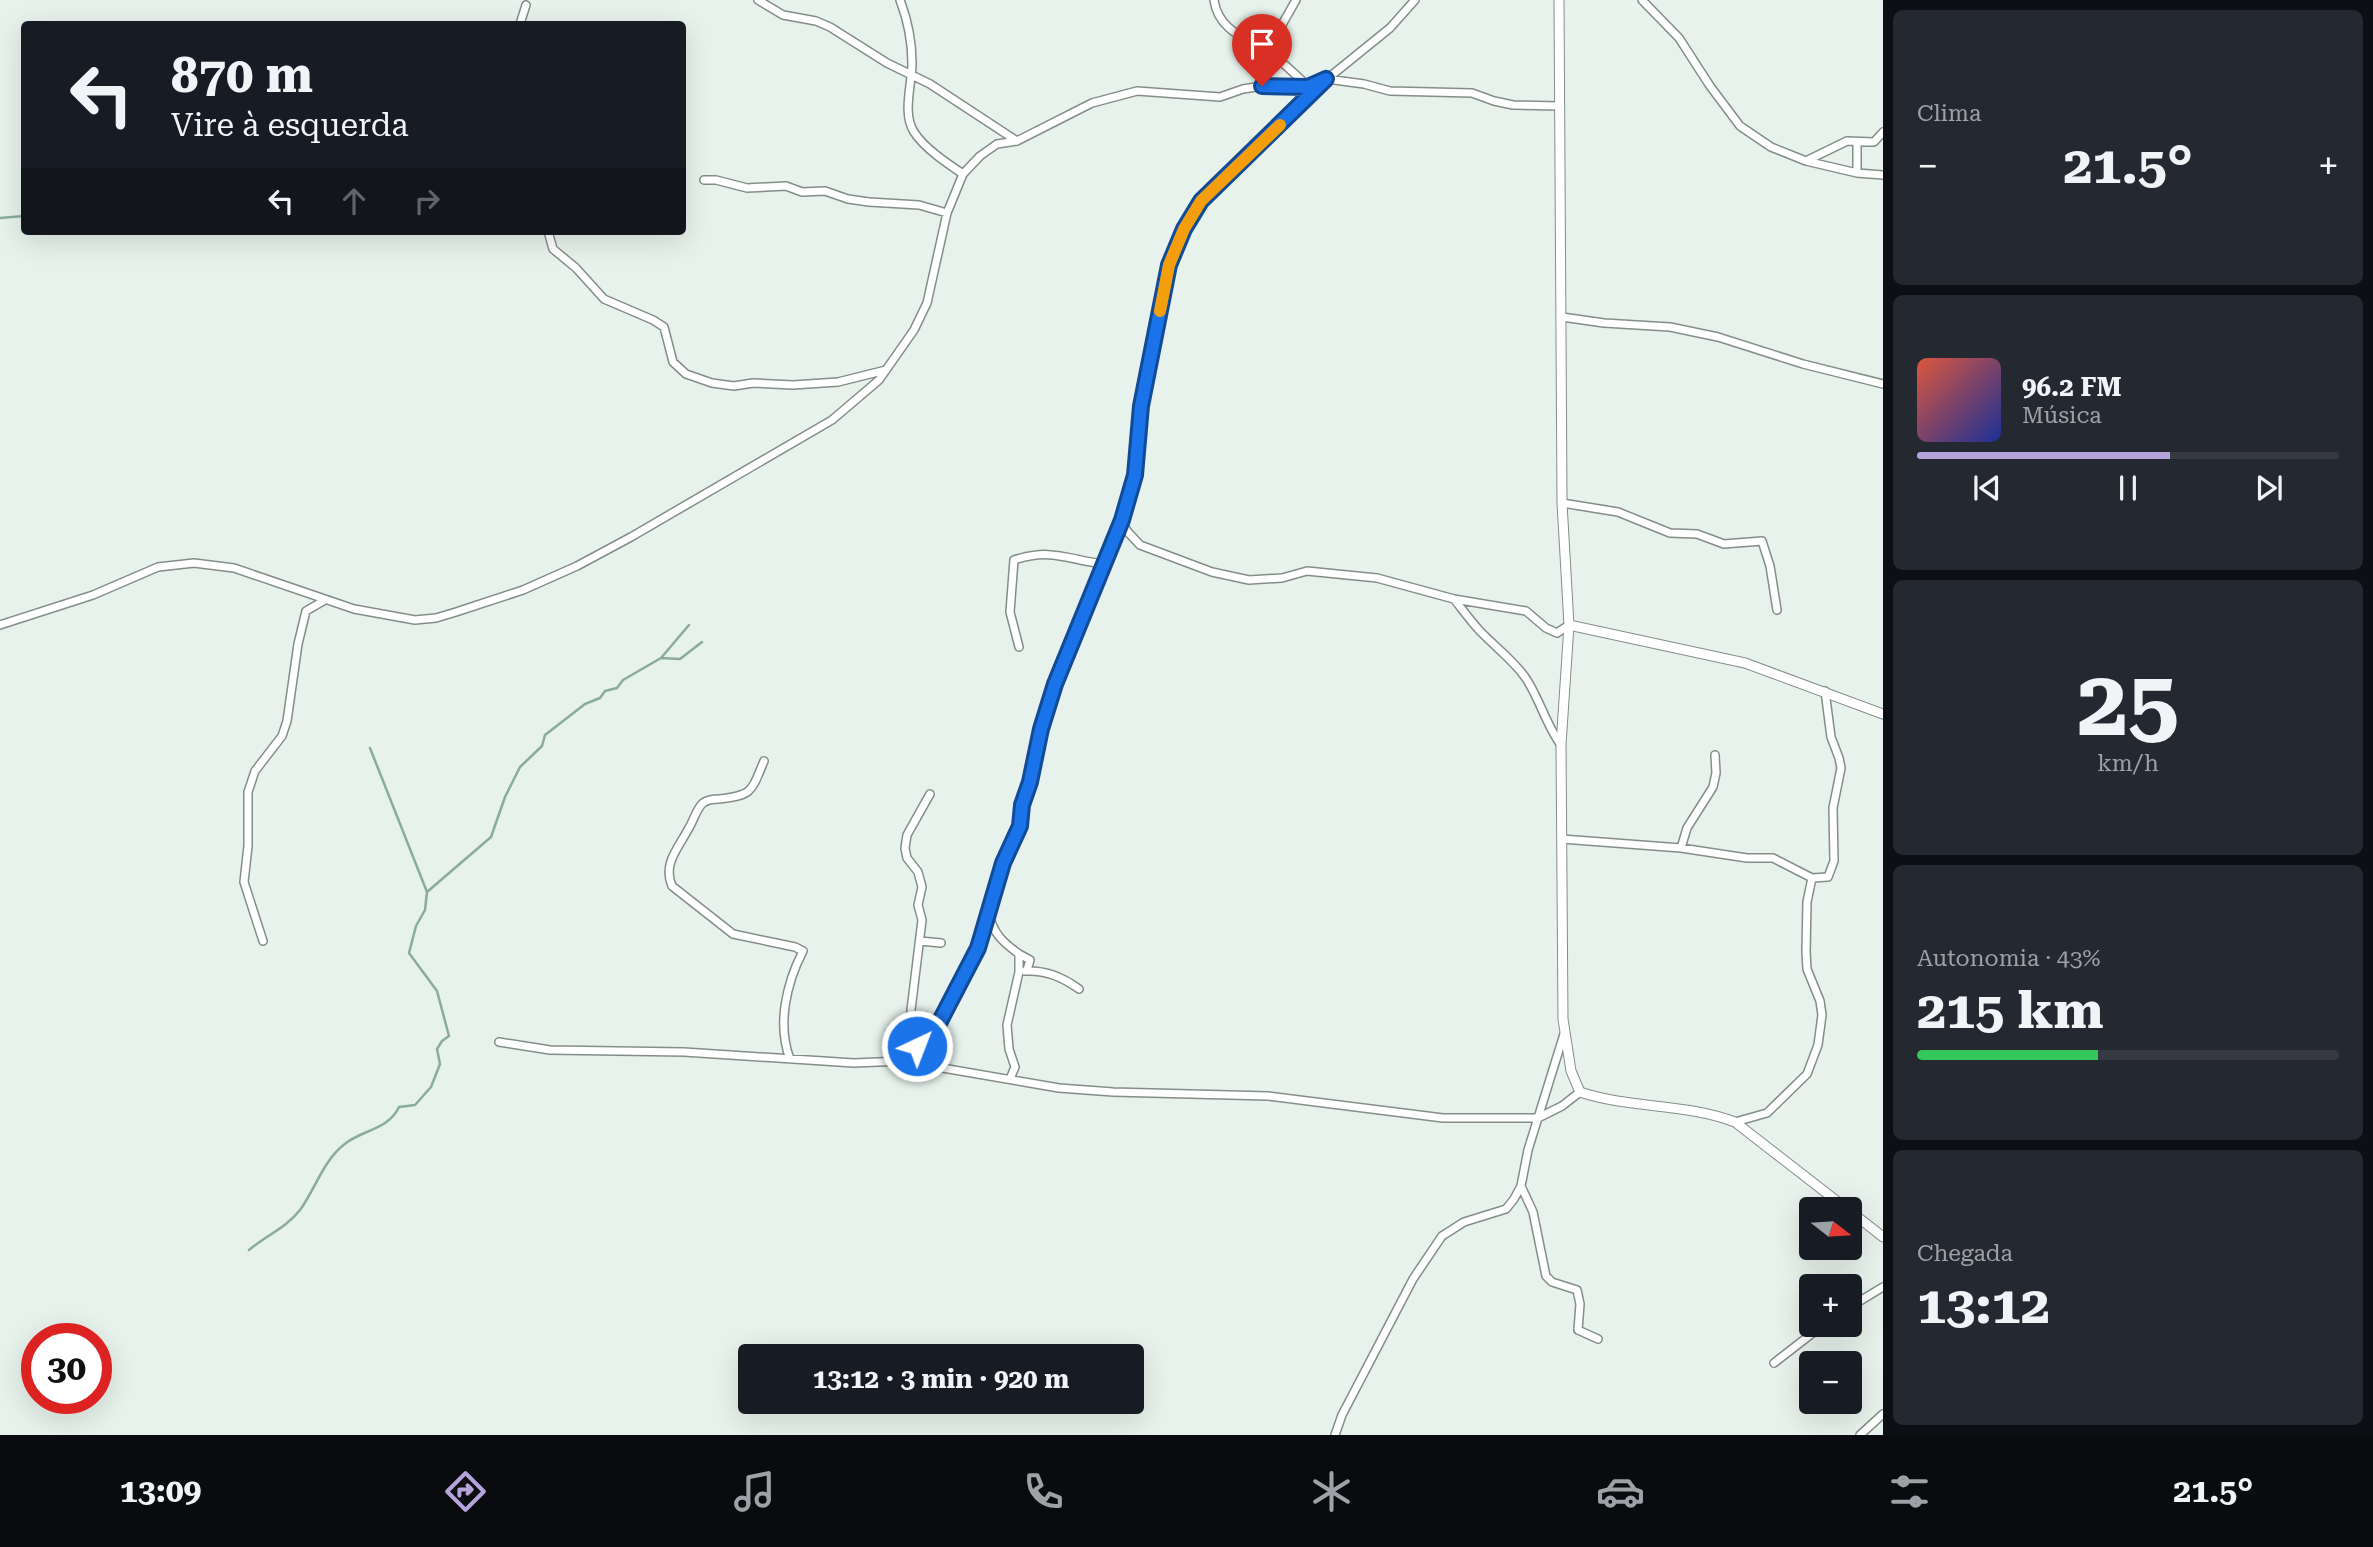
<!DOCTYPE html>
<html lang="pt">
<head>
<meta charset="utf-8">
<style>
	:root { --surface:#171b24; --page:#242831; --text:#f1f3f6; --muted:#9ea1a6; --line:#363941; --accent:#b5a4dc }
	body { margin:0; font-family:"Roboto Serif",serif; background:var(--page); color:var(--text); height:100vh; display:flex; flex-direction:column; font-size:26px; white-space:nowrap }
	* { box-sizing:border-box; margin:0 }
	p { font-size:23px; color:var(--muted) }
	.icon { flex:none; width:38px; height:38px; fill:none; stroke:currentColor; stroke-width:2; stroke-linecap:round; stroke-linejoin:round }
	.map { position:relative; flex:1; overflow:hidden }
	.details { display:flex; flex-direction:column; gap:10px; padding:10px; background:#0d0f14; width:490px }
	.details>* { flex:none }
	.top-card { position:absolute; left:21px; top:21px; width:665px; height:214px; border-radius:7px; box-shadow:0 7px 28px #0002; background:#171b24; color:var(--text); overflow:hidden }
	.needle { width:46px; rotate:107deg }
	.fabs { position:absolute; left:1799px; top:1197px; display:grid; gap:14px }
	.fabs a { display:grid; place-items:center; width:63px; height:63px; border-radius:7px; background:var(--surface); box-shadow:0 7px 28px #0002; font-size:35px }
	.speed { position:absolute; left:21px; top:1323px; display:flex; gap:14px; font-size:35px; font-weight:700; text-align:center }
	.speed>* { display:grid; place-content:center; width:91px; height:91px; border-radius:50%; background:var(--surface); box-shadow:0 7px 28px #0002; line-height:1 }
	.speed .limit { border:10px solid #d22; background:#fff; color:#111 }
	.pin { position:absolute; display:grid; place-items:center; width:60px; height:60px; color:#fff; margin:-72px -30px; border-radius:50% 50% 50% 0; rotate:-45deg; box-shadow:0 0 7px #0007 }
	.pin .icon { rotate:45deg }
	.me { position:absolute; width:77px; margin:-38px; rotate:43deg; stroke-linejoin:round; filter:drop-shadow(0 0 5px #0008) }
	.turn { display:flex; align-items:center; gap:24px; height:147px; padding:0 35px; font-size:32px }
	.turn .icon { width:91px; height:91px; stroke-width:2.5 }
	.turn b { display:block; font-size:49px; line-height:60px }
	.lanes { display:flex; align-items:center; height:66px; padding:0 35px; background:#0003; justify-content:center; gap:35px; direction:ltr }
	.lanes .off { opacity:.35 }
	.big { font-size:52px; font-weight:700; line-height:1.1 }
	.details .widget { flex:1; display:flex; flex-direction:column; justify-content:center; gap:10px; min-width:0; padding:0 24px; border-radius:10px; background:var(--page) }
	.details .dial { align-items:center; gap:0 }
	.dial b { font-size:91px; line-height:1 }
	.song { display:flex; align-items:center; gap:21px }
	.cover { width:84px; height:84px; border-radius:10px; background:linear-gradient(135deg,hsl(10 70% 55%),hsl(230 70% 35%)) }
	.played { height:7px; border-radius:4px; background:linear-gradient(90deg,var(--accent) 60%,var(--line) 60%) }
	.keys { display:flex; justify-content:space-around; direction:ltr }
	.heat { display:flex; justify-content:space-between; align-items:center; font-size:38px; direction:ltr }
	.charge { height:10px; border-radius:5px; background:linear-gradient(90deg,#34c759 43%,var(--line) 0) }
	.trip { position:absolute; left:738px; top:1344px; width:406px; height:70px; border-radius:7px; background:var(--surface); box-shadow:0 7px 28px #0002; font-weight:700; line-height:70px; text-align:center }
	.tabs { display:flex; height:112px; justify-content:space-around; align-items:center; background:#090b0e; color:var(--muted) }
	.tabs .icon { width:49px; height:49px }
	.tabs .current { color:var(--accent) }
	.tabs b { font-size:32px; color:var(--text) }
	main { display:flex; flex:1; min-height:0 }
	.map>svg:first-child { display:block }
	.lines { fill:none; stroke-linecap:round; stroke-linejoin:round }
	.stream { stroke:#8aac99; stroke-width:2.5 }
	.minor-casing { stroke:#848e88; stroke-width:10 }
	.tertiary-casing { stroke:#848e88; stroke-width:11 }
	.minor { stroke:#fff; stroke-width:7 }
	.tertiary { stroke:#fff; stroke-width:9 }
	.route-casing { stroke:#114b97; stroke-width:18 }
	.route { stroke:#1a73e8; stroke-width:12 }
	.slow { stroke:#f59e0b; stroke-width:12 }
</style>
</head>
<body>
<main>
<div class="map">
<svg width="1883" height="1435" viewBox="0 0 1883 1435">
	<rect width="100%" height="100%" fill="#e6f2eb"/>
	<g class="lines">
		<path class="stream" d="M 0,218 L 24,216
			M 661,658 L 680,659 L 702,642
			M 427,892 L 491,837 L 505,797 L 520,767 L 542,746 L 545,735 L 585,704 L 600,698 L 605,691 L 617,688 L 623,680 L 661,658 L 689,625
			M 249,1250 C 265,1236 286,1228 300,1210 C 316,1188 323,1160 346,1143 C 363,1130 389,1129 399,1107 L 415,1105 L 431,1087 L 440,1064 L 437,1049 L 442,1041 L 449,1036 L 437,991 L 409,953 L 416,926 L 425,910 L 427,892 L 370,748"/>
		<g class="minor-casing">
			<path id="minor" d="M 758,0 L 783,15 L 816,21 L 830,27 L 887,63 L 930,84 L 1017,141
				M 900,0 C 908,21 912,41 912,63 C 912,85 902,113 914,132 C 924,148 948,164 963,174
				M 1214,0 C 1218,29 1244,38 1266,51 C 1281,59 1295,75 1308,86
				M 1415,0 L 1390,28 L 1327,79 L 1201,201 L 1184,229 L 1169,265 L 1141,406 L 1135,475 L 1122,520 L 1127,531 L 1140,545 L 1212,572 L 1249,580 L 1282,578 L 1307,571 L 1377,578 L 1454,599 L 1526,611 L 1546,628 L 1557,633 L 1569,625
				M 1642,0 L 1679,38 L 1710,86 L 1740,126 L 1771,147 L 1806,161 L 1847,141 L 1874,142 L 1883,132
				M 520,24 L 526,5
				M 1267,51 L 1296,0
				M 1857,142 L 1857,173
				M 1806,161 L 1857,173 L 1883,175
				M 704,180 L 716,180 L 747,188 L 786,186 L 802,192 L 825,191 L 848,199 L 869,202 L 919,205 L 947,213
				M 548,231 L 553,249 L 576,268 L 604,299 L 653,320 L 664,327 L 673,362 L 686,374 L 712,383 L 734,386 L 753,383 L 793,385 L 838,382 L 886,370
				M 1562,317 L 1604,323 L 1670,327 L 1718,337 L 1803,364 L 1883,384
				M 1562,503 L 1618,512 L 1670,533 L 1697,534 L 1724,544 L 1762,541 L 1770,566 L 1777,610
				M 1454,599 C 1462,609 1470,620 1479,630 C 1494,646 1512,659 1525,677 C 1539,697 1546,725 1561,745
				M 0,625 L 93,595 L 158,567 L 194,563 L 234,568 L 354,609 L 415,620 L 436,618 L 456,612 L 523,590 L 577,566 L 631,537 L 832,420 L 879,380 L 914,330 L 927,303 L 947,213 L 963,174 L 980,156 L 997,144 L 1017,141 L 1092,103 L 1137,91 L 1220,97 L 1243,89 L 1262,86 L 1309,87 L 1327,79 L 1364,84 L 1390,91 L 1472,93 L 1494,101 L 1513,105 L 1559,106
				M 1019,647 L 1010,612 L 1014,560 C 1052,548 1066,559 1103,564
				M 764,761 C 751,792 753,795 719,799 C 714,799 707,800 703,803 C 697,808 694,819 690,826 C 680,846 662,863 672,886 L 733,934 L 795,947 L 803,951 C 786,984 777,1025 790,1059
				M 930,794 L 907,835 L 905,848 L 907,858 L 918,872 L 922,887 L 918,905 L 922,920 L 911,1010 L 913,1027 L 930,1030
				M 1562,839 L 1681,848 L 1747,858 L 1773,858 L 1812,878 L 1828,877 L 1834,861 L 1833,808 L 1841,768 L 1839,758 L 1831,737 L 1825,691
				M 1681,848 L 1687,828 L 1713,787 L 1716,773 L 1715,755
				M 989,914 C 993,934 1004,943 1019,954
				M 263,941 L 244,882 L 248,846 L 248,792 L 255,771 L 282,736 L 287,721 L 298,644 L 306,611 L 325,600
				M 920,941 L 941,943
				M 1025,971 C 1046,970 1062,977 1079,989
				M 499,1042 L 550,1050 L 684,1052 L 854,1063 L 902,1061 L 1059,1088 L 1113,1092 L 1268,1096 L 1443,1118 L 1538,1118 L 1562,1106 L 1580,1092
				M 902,1061 L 939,1023 L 977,948 L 1003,863 L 1020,826 L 1022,805 L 1030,782 L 1041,729 L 1055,684 L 1122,520
				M 1010,1079 L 1015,1067 L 1009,1049 L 1007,1025 L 1019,972 L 1019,954 L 1030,960 L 1027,970
				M 1735,1122 L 1767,1113 L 1807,1074 L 1818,1045 L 1822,1015 L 1820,1001 L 1807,969 L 1806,952 L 1807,902 L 1812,878
				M 1521,1186 L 1533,1212 L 1546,1276 L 1552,1282 L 1577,1290 L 1580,1304 L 1578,1330 L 1598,1339
				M 1850,1307 L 1883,1287
				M 1774,1363 L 1823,1325
				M 1335,1435 L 1342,1415 L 1413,1279 L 1442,1236 L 1464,1222 L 1506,1209 L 1514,1199 L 1521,1186 L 1528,1150 L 1564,1034
				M 1860,1435 L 1883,1414"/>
		</g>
		<g class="tertiary-casing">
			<path id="tertiary" d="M 1559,0 L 1562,503 L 1569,625 L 1561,745 L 1563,1019 L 1571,1071 L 1580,1092 C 1631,1109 1685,1103 1735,1122 L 1847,1209
				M 1569,625 L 1745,663 L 1883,714
				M 1850,1211 L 1883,1237"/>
		</g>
		<use href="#minor" class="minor"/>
		<use href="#tertiary" class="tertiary"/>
	</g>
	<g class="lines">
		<g class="route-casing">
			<path id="route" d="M 917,1046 L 939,1023 L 978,948 L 1003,863 L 1020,826 L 1022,805 L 1030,782 L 1041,729 L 1055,684 L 1122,520 L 1135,475 L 1141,406 L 1169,265 L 1184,229 L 1201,201 L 1326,79 L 1308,87 L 1262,86"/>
		</g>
		<use href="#route" class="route"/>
		<path class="slow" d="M 1160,311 L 1169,265 L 1184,229 L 1201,201 L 1280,125"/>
	</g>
</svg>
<div class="fabs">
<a><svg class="needle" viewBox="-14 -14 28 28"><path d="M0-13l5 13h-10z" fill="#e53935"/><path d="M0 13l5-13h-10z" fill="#9ea1a6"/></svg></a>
<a>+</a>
<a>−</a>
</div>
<div class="speed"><div class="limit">30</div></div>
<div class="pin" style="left:1262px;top:86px;background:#d93025"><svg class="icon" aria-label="arrive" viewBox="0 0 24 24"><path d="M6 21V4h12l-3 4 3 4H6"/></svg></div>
<svg class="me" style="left:917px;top:1046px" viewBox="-20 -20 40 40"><circle r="17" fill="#1a73e8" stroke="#fff" stroke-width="3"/><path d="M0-11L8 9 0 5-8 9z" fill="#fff"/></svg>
<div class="trip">13:12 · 3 min · 920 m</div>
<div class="top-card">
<div class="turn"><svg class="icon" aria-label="left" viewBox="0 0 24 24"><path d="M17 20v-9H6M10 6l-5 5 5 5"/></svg><div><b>870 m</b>Vire à esquerda</div></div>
<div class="lanes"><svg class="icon" aria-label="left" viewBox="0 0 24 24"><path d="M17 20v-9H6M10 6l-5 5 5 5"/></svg><svg class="icon off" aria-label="ahead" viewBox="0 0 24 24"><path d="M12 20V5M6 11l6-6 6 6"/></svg><svg class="icon off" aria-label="right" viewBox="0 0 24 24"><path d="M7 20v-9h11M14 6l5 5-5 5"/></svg></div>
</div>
</div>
<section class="details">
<div class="widget"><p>Clima</p>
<div class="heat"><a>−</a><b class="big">21.5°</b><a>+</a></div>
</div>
<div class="widget">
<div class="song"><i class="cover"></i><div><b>96.2 FM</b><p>Música</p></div></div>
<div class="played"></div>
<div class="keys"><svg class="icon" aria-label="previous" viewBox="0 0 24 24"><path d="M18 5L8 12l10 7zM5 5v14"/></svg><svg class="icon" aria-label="pause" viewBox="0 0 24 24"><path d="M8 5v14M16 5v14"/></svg><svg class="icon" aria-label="next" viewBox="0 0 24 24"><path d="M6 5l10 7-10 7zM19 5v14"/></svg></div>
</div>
<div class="widget dial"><b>25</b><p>km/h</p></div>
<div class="widget"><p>Autonomia · 43%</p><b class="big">215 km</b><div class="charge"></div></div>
<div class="widget"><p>Chegada</p><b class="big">13:12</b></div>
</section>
</main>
<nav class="tabs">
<b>13:09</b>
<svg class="icon current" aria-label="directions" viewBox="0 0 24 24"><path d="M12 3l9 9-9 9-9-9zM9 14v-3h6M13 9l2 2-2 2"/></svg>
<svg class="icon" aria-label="music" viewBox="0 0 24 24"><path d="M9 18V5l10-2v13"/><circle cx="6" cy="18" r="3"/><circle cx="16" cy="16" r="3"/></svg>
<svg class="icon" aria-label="phone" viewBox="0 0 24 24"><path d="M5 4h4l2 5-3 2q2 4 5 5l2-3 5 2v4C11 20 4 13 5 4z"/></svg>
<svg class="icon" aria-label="climate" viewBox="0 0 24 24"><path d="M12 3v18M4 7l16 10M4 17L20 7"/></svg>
<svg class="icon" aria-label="car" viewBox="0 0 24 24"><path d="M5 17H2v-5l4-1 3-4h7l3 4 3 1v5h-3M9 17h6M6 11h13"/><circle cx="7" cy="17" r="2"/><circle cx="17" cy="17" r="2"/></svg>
<svg class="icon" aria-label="filters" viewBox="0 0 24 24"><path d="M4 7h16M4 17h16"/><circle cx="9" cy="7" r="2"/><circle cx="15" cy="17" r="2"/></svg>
<b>21.5°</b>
</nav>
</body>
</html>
